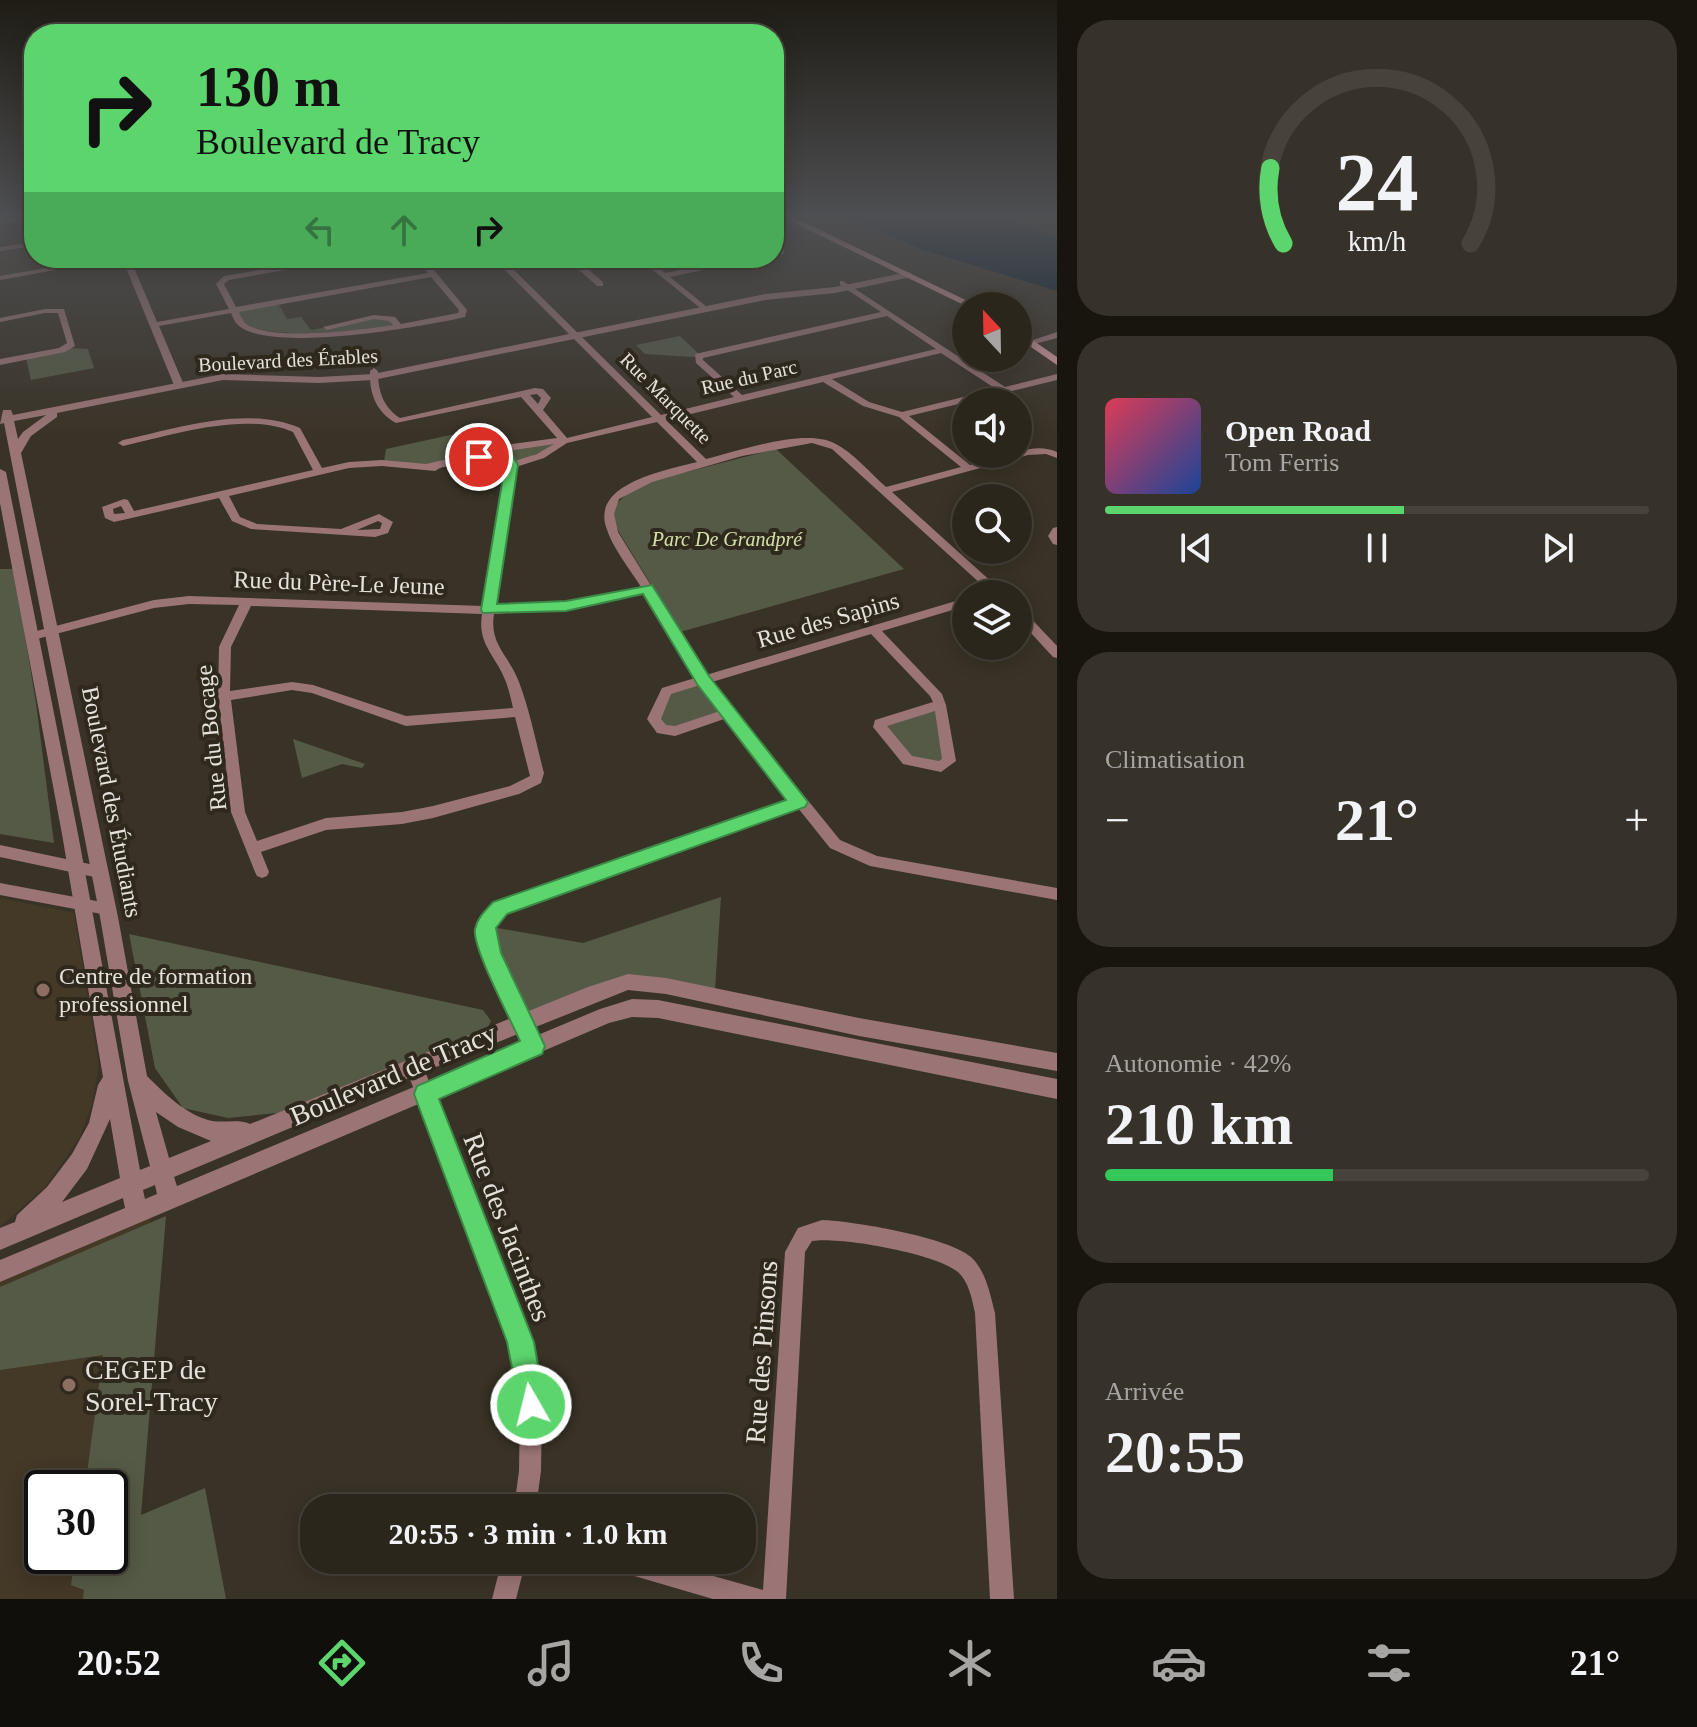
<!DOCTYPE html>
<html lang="fr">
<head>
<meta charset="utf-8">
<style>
	:root { --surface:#2b261c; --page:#373229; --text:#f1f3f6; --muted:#a6a5a3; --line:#47433b; --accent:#5cd56d }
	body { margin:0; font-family:"Times New Roman",serif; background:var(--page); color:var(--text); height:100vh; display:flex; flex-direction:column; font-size:30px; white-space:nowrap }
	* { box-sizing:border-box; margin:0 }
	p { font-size:26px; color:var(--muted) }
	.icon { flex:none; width:44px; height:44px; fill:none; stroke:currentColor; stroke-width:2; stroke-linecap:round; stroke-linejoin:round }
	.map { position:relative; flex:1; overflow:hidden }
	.panel { display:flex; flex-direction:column; gap:20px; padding:20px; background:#18150f; width:640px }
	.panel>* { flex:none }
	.top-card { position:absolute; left:24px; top:24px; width:760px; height:244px; border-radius:32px; box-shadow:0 4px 20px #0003,0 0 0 2px var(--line); background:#5cd56d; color:#111; overflow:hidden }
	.needle { width:52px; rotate:338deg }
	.buttons { position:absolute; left:952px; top:292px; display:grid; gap:16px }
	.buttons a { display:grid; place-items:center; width:80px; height:80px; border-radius:50%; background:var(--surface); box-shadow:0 4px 20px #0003,0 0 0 2px var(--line); font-size:40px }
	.speed { position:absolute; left:24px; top:1470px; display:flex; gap:16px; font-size:40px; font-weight:700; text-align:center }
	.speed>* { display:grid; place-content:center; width:104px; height:104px; border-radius:50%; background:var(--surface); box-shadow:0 4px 20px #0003,0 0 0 2px var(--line); line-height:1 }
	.speed .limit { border:4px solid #111; border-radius:12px; background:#fff; color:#111 }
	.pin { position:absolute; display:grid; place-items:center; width:68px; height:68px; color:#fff; margin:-34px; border:4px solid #fff; border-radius:50%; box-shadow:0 2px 8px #0007 }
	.me { position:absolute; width:88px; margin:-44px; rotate:352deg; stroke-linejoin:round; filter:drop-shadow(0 0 6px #0008) }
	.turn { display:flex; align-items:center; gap:28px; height:168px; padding:0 40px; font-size:36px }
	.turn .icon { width:104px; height:104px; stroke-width:2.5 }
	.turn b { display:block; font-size:56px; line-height:68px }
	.lanes { display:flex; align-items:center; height:76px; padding:0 40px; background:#0003; justify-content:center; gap:40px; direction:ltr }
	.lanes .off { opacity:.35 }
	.big { font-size:60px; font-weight:700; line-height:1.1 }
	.panel .card { flex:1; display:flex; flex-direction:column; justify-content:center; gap:12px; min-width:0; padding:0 28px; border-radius:32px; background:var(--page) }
	.panel .dial { align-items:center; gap:0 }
	.dial svg { height:208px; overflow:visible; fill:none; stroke:var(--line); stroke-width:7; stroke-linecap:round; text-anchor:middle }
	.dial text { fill:var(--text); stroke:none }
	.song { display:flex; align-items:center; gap:24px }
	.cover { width:96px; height:96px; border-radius:12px; background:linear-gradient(135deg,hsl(350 70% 55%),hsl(220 70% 35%)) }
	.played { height:8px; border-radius:4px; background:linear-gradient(90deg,var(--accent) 55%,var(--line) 55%) }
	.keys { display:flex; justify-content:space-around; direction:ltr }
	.heat { display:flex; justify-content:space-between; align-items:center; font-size:44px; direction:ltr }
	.charge { height:12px; border-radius:6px; background:linear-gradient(90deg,#34c759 42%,var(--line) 0) }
	.trip { position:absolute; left:300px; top:1494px; width:456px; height:80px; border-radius:32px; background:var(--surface); box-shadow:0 4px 20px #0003,0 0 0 2px var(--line); font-weight:700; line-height:80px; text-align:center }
	.tab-bar { display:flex; height:128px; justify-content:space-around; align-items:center; background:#110f0b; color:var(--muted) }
	.tab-bar .icon { width:56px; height:56px }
	.tab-bar .selected { color:var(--accent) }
	.tab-bar b { font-size:36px; color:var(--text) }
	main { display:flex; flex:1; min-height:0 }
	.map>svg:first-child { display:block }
	.built { fill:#443827; fill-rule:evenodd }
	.green { fill:#555a46 }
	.water { fill:#001b2c }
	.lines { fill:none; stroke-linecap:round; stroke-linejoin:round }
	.minor { fill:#9b7576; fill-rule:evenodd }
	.tertiary { fill:#9b7576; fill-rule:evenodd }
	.secondary { fill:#d69a9c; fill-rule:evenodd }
	.route { fill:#5cd56d; stroke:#3c8a47; stroke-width:2 }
	.education-dot { fill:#8d6e63; stroke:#2f281d; stroke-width:3 }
	.labels { text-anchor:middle; stroke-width:8; stroke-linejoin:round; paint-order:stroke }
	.far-street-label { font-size:20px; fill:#e6e1da; stroke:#2f281d }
	.far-park-label { font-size:20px; font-style:italic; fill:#d3e2a9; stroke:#2f281d }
	.street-label { font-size:24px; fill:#e6e1da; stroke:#2f281d }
	.poi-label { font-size:24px; fill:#e6e1da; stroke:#2f281d; text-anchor:start }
	.near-street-label { font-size:28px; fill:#e6e1da; stroke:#2f281d }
	.near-poi-label { font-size:28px; fill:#e6e1da; stroke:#2f281d; text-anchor:start }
</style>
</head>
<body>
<main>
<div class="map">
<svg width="1057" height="1599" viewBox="0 0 1057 1599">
	<rect width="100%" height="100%" fill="#393226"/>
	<path class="built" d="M 34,244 L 34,258 L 117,258 L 0,277 L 0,250 Z
		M 0,898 L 74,913 L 99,1066 L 92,1105 L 79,1139 L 46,1186 L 0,1227 Z
		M 151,1217 L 122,1599 L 0,1599 L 0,1282 ZM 42,1488 L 110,1488 L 110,1556 L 42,1556 Z"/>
	<path class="green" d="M 278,303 L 287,319 L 301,317 L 311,330 L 374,318 L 393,321 L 390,328 C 342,332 296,337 249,328 L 235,311 Z
		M 680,336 L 699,354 L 694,357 L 645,354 L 636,345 Z
		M 69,348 L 88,349 L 94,368 L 31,380 L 26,358 Z
		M 455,434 L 466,448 L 476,446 L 482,455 L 426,466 L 384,462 L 386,449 Z
		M 555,443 L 555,446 C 515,466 479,467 436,467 L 498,452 Z
		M 776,449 L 904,569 L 680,632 L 611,519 L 613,507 L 636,485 Z
		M 0,569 L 14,569 L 36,703 L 54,843 L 0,834 Z
		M 703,680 L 724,712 L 674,729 L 663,727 L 657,719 L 666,694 Z
		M 941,708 L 946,759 L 941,767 L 909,757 L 882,723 Z
		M 293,739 L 365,764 L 362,768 L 342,764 L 302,778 Z
		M 721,897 L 715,990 L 645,978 L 525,1016 L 490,935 L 492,927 L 583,943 Z
		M 129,934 L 483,1010 L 491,1021 L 487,1029 L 287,1112 L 228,1118 L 183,1108 L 155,1068 Z
		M 166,1216 L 141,1515 L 205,1488 L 226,1599 L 83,1599 L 84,1590 L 71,1585 L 75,1556 L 110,1556 L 110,1488 L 85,1488 L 103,1355 L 0,1370 L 0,1287 Z"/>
	<path class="water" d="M 850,217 L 1000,217 L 1057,237 L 1057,291 L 920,249 Z"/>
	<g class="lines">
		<path class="minor" d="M 34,242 L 34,246 L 0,251 L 0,247 Z
			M 774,244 L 784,250 L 784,254 L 774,256 Z
			M 105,258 L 122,258 L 0,280 L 0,276 Z
			M 122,258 L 130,258 L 157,322 L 229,309 L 216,284 L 224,276 L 334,258 L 352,258 L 229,280 L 224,284 L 236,307 L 428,273 L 416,258 L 424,258 L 467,310 L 465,317 C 425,326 266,355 237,324 C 234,321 233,317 231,313 L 159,326 L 184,385 L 179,388 L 174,385 ZM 431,277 L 459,310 L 458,313 L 401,324 L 395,317 L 374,315 L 323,327 L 327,330 L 374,319 L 389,321 L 393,325 C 364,330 267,342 245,323 C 244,322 239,313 239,312 Z
			M 493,258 L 501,258 L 508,264 L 540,258 L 556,258 L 512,268 L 661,415 L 734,397 L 696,363 L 695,354 L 881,312 L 840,285 L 840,281 L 843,281 L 1005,387 L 1057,374 L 1057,380 L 909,416 L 970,465 L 1009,454 L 1018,454 L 1018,452 C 1031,448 1044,446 1057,452 L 1057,458 L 1046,454 L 1028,455 L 892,492 L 1005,594 L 992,594 L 832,449 L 812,443 L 742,456 L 652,482 L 619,499 L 614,514 L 618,532 L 706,675 L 966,598 L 966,606 L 882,631 L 942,694 L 946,705 L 956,761 L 941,772 L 903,764 L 873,727 L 875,720 L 933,702 L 930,696 L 871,634 L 712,682 L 840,840 L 877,856 L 1057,888 L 1057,900 L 870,866 L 830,848 L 798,808 L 515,909 C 500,915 492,923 494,940 L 542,1046 L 540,1052 L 534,1054 L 528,1052 L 478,940 C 476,920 487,907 505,899 L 791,799 L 727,718 L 675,736 L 657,733 L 647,719 L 662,688 L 695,678 L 644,593 L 566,610 L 494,614 C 489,645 509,655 519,682 C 530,711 536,743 544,773 L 541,783 L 519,794 L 433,818 L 402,824 L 326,830 L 261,852 L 269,872 L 267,876 L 262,878 L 257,876 L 255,872 L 231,812 L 218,696 L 219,647 L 239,605 L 189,604 L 154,608 L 33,640 L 29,639 L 27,636 L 29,633 L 33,632 L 154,600 L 189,596 L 483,606 L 505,469 L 456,472 L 451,469 L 456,466 L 505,463 L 499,453 L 440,468 L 435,471 L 382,466 L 349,468 L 229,496 L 240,517 L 257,524 L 341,529 L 379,514 L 393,522 L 388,533 L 375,537 L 251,529 L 232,521 L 219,498 L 114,522 L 105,518 L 102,507 L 124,499 L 128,500 L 134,511 L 313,470 L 293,432 C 245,411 172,435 123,446 L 118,443 L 123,440 C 178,428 246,405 300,428 L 322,468 L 349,462 L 382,460 L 426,464 L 512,444 L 557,438 L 521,397 L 396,423 C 376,412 369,393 370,371 L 374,368 L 378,371 C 378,391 383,407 400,418 L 535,388 L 543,389 L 551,398 L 543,410 L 567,438 L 652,417 ZM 887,316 L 936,349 L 742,395 L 703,360 L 703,358 ZM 941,353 L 996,389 L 902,412 L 869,402 L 832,379 ZM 823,382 L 863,406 L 899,417 L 961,467 L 886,487 C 870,473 853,452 834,443 C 803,428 739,451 706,459 L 666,420 ZM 537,394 L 541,398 L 538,404 L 530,395 ZM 657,422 L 697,462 C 667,470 592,483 606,527 C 612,547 629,568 641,587 L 566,602 L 495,606 L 516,467 L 544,458 L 567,443 ZM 554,444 L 537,454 L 514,461 L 508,451 ZM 121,506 L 125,513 L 114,514 L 113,509 ZM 378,521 L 382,523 L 380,529 L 357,530 ZM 251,606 L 482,614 C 477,645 496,655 506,682 C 509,690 511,699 513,708 L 406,716 L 313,685 L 292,682 L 230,691 L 231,647 ZM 700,685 L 720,711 L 675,726 L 666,725 L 661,719 L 671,694 ZM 292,690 L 312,693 L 406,726 L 515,717 L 530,776 L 510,786 L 433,806 L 402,812 L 326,818 L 257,841 L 245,812 L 231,700 ZM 935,711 L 942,759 L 939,761 L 912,756 L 887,726 Z
			M 566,258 L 575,258 L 603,282 L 603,286 L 597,286 Z
			M 638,258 L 647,258 L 665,273 L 743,258 L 759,258 L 670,277 L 707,307 L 707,311 L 704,311 Z
			M 45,309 L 64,309 L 75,346 L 65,352 L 0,365 L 0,359 L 59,348 L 67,343 L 58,313 L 45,313 L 0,322 L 0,318 Z
			M 1057,332 L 1057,338 L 1031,345 L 1027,342 Z
			M 1057,527 L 1057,545 L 1053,544 L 1048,536 L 1053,528 Z
			M 1018,608 L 1022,609 L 1057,646 L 1057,658 L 1053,657 L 1018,619 Z
			M 0,845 L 99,866 L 104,868 L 106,872 L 104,876 L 99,878 L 0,857 Z
			M 0,883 L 107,903 L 112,904 L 115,909 L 112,914 L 107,915 L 0,895 Z
			M 414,1058 L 420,1060 L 423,1066 L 530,1342 L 542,1405 L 541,1471 L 536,1508 L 514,1508 L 519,1471 L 520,1405 L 510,1342 L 405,1066 L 408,1060 Z
			M 822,1220 C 853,1221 948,1237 971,1257 C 986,1271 990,1294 995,1313 L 1014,1599 L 990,1599 L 975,1313 C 972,1299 969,1283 959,1273 C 940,1254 839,1236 812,1241 L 805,1252 L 786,1599 L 713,1599 L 607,1568 L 603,1560 L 657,1560 L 763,1590 L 785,1252 L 798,1228 Z
			M 502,1560 L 526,1560 L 516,1599 L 492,1599 Z"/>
		<path class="tertiary" d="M 11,217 L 31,217 L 0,224 L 0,220 Z
			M 908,272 L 911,273 L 911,277 L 835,293 L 765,300 L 373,380 L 319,383 L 223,380 L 57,413 L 57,417 L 31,436 L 21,453 L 118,917 L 147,1076 C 165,1094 186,1115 212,1121 C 225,1123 239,1119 250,1124 L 588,987 L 628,974 L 666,978 L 859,1018 L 1057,1053 L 1057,1071 L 859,1036 L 666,994 L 628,990 L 421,1073 L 174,1177 L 177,1186 L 600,1009 L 632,999 L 658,1000 L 1057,1079 L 1057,1099 L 658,1018 L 632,1017 L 609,1023 L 0,1282 L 0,1260 L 125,1208 L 123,1198 L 0,1250 L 0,1228 L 15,1222 L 17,1215 L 47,1187 L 72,1154 L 89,1123 L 98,1085 L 103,1077 L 62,834 L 0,503 L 0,469 L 6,472 L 78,834 L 140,1170 L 150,1166 L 128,1081 L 100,917 L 4,423 L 0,424 L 3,410 L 11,410 L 13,415 L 223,374 L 319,377 L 373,374 L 765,294 L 835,287 ZM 46,415 L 23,432 L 18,439 L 14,421 ZM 156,1112 L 178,1127 L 211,1141 L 169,1158 ZM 110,1119 L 120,1178 L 62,1202 L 87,1169 ZM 155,1185 L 157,1194 L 145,1199 L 143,1190 Z"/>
		<path class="secondary" d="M 782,217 L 793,217 L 978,306 L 966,306 Z
			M 1018,330 L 1057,357 L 1057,365 L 1018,338 Z"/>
	</g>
	<linearGradient id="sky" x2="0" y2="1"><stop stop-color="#1f1c15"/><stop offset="0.49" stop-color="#4e4f52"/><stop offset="1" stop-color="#4e4f52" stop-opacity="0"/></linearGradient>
	<rect width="1057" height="441" fill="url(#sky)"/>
	<path class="route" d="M 502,445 L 507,446 L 518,465 L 497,604 L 566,601 L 652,585 L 709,676 L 808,802 L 805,807 L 507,914 L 496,928 L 501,953 L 545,1046 L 542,1054 L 439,1099 L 534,1342 L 545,1405 L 541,1414 L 531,1418 L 521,1414 L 507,1342 L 414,1094 L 417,1086 L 520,1041 C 511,1020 472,948 475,929 C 477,918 486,910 493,902 L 786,800 L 697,684 L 643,594 L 566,611 L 483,613 L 481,610 L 505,465 L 499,454 L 479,461 L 472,457 Z"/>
	<g class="education-dot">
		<circle cx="43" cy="990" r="8"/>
		<circle cx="69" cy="1385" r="8"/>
	</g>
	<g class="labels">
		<g class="far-street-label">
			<text transform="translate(288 360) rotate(-3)" y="7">Boulevard des Érables</text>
			<text transform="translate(749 377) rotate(-13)" y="7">Rue du Parc</text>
			<text transform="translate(666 398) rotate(45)" y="7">Rue Marquette</text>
		</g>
		<g class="far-park-label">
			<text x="727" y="546">Parc De Grandpré</text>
		</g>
		<g class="street-label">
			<text transform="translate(339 583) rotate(2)" y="8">Rue du Père-Le Jeune</text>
			<text transform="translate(828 620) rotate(-16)" y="8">Rue des Sapins</text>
			<text transform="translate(211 738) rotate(-96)" y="8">Rue du Bocage</text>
			<text transform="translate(112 802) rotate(79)" y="8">Boulevard des Étudiants</text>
		</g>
		<g class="poi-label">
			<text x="59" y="984">Centre de formation<tspan x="59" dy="28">professionnel</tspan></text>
		</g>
		<g class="near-street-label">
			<text transform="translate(393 1074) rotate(-23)" y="10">Boulevard de Tracy</text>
			<text transform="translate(508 1227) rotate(69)" y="10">Rue des Jacinthes</text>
			<text transform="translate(761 1352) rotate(-86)" y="10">Rue des Pinsons</text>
		</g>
		<g class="near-poi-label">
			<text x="85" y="1379">CEGEP de<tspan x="85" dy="32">Sorel-Tracy</tspan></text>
		</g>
	</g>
</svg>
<div class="buttons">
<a><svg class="needle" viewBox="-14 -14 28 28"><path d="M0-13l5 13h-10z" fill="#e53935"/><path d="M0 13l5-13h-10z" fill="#a6a5a3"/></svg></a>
<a><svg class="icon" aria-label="sound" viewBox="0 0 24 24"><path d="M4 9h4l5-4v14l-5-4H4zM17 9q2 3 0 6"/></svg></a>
<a><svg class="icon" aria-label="search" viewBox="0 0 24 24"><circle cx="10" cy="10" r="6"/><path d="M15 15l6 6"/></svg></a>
<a><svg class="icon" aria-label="layers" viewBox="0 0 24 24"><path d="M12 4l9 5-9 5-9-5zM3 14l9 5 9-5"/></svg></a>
</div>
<div class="speed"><div class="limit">30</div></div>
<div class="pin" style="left:479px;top:457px;background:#d93025"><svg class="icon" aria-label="arrive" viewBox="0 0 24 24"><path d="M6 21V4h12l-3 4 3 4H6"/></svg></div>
<svg class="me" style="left:531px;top:1405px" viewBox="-20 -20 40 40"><circle r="17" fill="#5cd56d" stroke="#fff" stroke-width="3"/><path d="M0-11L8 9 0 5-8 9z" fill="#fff"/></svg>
<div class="trip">20:55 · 3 min · 1.0 km</div>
<div class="top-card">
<div class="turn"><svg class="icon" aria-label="right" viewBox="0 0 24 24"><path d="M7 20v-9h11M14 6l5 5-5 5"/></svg><div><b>130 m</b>Boulevard de Tracy</div></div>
<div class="lanes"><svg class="icon off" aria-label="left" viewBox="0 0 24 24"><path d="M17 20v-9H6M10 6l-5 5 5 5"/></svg><svg class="icon off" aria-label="ahead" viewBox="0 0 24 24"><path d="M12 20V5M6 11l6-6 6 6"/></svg><svg class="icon" aria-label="right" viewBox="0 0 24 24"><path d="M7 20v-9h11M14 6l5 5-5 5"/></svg></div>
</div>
</div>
<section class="panel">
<div class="card dial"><svg viewBox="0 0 100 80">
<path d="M14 69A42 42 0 1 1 86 69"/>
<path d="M14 69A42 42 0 0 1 9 40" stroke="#5cd56d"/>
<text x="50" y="56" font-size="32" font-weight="700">24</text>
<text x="50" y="72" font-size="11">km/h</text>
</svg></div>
<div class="card">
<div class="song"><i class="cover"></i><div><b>Open Road</b><p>Tom Ferris</p></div></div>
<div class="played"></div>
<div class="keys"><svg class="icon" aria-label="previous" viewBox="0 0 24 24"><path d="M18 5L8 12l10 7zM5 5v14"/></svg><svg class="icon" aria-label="pause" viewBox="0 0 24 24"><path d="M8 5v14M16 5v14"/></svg><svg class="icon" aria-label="next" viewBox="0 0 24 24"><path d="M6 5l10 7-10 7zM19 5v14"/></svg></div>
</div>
<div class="card"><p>Climatisation</p>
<div class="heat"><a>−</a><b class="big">21°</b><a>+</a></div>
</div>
<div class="card"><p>Autonomie · 42%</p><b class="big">210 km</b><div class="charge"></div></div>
<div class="card"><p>Arrivée</p><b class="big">20:55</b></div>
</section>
</main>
<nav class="tab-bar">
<b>20:52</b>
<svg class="icon selected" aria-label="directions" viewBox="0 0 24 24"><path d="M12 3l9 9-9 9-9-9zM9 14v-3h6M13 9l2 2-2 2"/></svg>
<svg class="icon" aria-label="music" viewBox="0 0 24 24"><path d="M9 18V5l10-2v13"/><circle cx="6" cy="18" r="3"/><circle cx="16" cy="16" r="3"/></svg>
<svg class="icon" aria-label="phone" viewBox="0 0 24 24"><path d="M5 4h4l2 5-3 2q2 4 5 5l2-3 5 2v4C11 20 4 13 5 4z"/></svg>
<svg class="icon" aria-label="climate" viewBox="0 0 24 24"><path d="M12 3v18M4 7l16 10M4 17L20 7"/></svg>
<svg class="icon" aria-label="car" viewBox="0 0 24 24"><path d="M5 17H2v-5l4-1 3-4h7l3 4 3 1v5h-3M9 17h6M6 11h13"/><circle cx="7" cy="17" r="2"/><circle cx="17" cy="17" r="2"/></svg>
<svg class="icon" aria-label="filters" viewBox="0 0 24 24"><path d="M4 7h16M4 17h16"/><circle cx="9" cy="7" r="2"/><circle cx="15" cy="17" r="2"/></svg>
<b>21°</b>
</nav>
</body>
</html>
